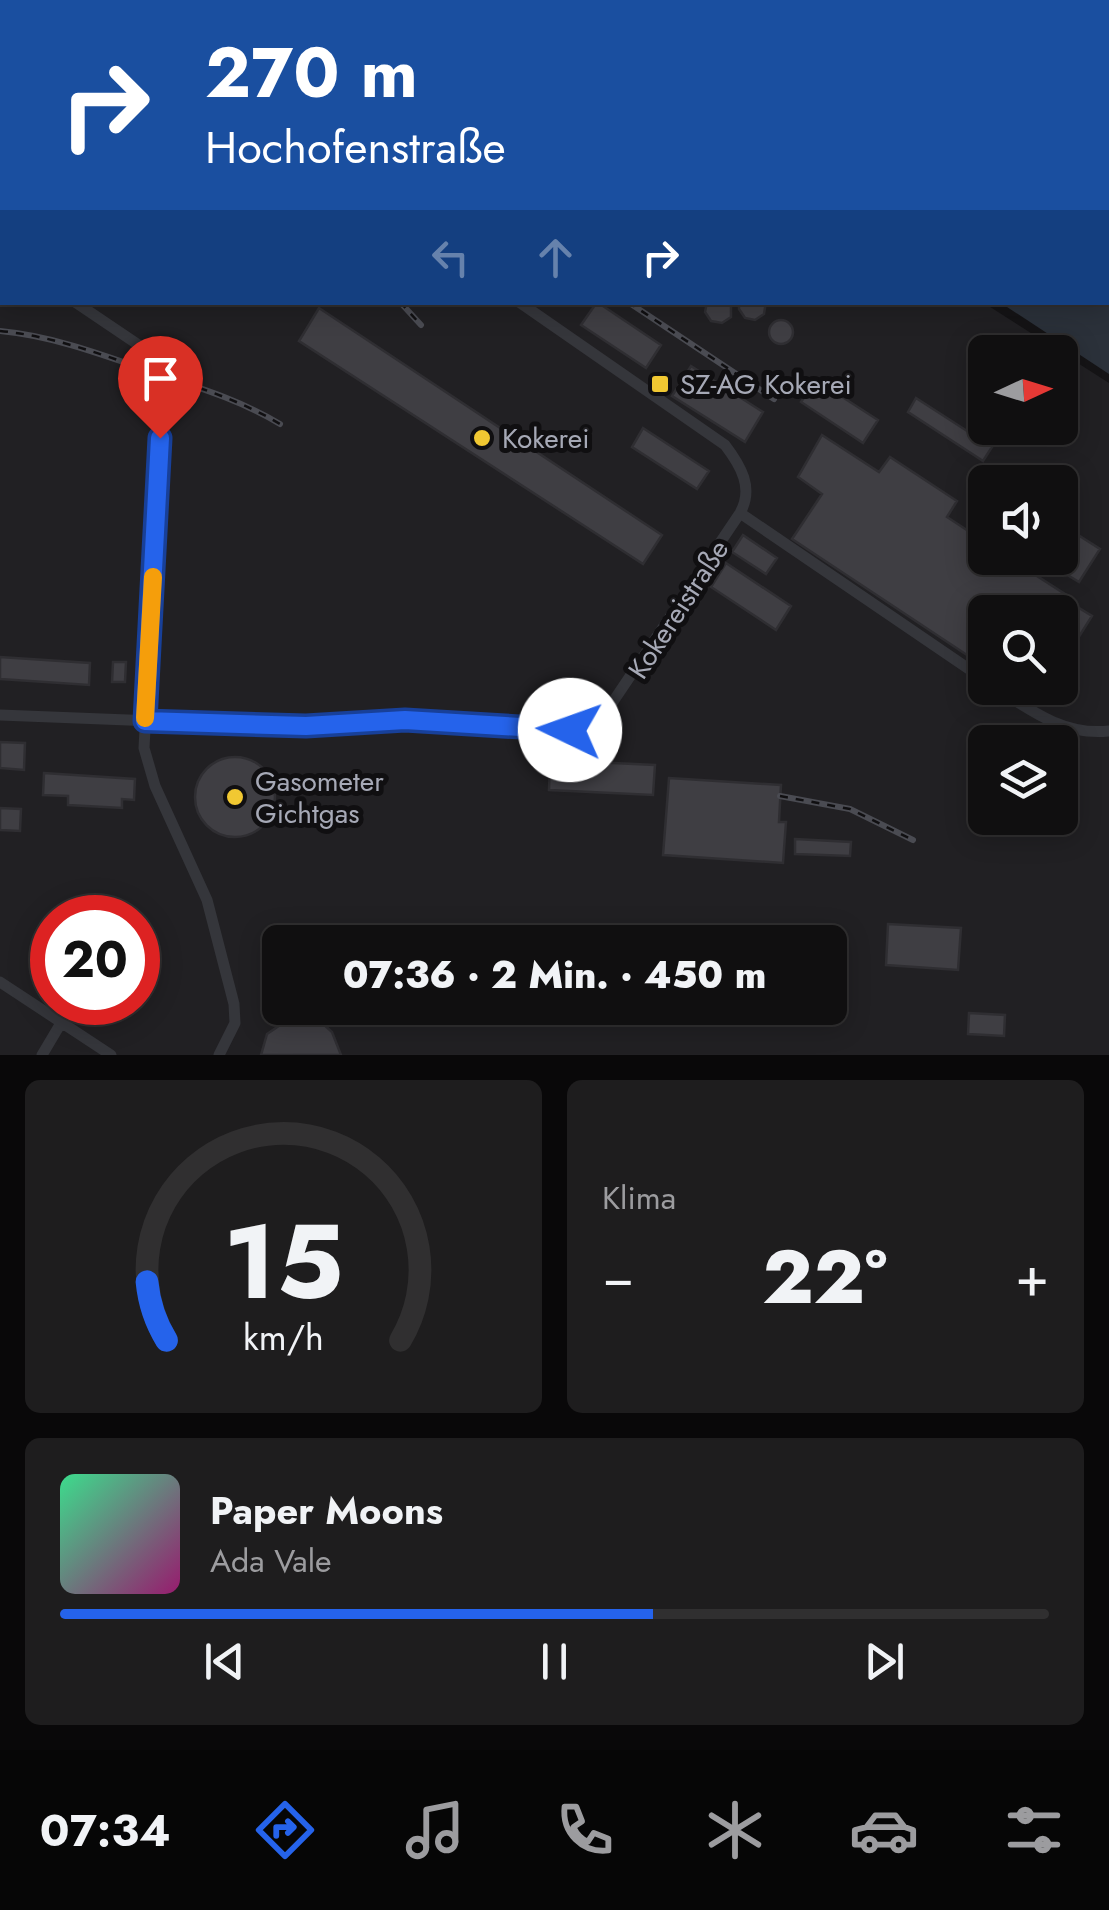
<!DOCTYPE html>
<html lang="de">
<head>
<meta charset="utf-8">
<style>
	:root { --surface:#100f10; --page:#1e1d1e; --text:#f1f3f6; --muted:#9c9c9f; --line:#302f30; --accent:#2563eb }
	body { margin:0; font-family:Jost,sans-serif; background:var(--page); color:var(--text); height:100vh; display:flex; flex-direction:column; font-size:38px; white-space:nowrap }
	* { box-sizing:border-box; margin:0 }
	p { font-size:32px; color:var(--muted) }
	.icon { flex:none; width:55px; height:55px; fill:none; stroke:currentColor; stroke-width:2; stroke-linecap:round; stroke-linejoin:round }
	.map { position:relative; height:1055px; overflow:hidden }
	.details { display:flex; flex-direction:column; gap:25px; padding:25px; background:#090809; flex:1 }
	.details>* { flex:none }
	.top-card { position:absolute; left:0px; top:0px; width:1110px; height:305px; box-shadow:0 5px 25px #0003,0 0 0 2px var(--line); background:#1a4fa0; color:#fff; overflow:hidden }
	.needle { width:65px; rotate:86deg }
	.buttons { position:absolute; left:968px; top:335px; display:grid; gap:20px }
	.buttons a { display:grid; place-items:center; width:110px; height:110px; border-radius:15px; background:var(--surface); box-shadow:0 5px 25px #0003,0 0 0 2px var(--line); font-size:50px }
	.speed { position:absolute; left:30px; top:895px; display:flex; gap:20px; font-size:50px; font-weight:700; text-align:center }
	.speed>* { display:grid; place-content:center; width:130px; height:130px; border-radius:50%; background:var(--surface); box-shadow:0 5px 25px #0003,0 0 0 2px var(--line); line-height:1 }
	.speed .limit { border:15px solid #d22; background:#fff; color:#111 }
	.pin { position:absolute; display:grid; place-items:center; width:85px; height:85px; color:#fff; margin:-102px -42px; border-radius:50% 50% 50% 0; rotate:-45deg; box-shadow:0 0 10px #0007 }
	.pin .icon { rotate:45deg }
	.me { position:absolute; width:110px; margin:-55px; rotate:273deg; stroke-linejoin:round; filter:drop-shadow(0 0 8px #0008) }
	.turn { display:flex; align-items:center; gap:35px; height:210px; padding:0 40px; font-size:45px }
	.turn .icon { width:130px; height:130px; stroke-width:2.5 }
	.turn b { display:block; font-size:70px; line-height:85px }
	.lanes { display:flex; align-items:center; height:95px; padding:0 40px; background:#0003; justify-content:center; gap:50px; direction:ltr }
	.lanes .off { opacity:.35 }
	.big { font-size:75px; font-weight:800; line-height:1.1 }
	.details .tile { flex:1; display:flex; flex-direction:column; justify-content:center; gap:15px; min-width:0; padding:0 35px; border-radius:15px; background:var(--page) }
	.details .dial { align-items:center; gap:0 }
	.dial svg { height:260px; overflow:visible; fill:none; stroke:var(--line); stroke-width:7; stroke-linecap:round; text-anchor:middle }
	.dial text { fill:var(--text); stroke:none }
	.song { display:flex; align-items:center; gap:30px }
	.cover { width:120px; height:120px; border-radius:15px; background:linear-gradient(135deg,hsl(150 70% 55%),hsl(320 70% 35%)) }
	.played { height:10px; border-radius:5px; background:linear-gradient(90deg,var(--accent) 60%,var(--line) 60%) }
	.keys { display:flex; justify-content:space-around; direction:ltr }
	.heat { display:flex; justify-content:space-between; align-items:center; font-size:55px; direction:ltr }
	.details .tiles { flex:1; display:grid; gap:25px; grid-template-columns:1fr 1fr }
	.tile:last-child { grid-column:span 2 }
	.trip { position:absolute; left:262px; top:925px; width:585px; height:100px; border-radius:15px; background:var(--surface); box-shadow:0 5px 25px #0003,0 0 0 2px var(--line); font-weight:800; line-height:100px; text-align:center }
	.menu { display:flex; height:160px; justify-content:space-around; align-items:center; background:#060606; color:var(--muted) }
	.menu .icon { width:70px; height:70px }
	.menu .active { color:var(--accent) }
	.menu b { font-size:45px; color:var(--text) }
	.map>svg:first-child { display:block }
	.built { fill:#212023; fill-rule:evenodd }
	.water { fill:#2b313a }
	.building { fill:#3f3e43; stroke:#2f2e32; stroke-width:2.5 }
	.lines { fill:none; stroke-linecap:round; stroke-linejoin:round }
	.minor { stroke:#35363b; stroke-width:11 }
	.rail-casing { stroke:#4a4b52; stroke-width:6 }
	.rail { stroke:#100f11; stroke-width:2.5; stroke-dasharray:8; stroke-linecap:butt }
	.route-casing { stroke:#184099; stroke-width:25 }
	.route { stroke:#2563eb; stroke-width:18 }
	.slow { stroke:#f59e0b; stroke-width:18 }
	.poi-dot { fill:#f1c832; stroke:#100f11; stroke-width:4 }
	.labels { text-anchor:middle; stroke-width:10; stroke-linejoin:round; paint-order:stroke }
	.poi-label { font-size:28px; fill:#a6a9b6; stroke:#100f11; text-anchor:start }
	.street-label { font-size:28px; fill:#a6a9b6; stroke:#100f11 }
</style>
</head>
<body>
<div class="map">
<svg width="1109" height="1055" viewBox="0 0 1109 1055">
	<rect width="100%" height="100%" fill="#151416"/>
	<path class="built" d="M 0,0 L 528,2 L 2,2 L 2,302 L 984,303 L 1109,383 L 1109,1055 L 0,1055 ZM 985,352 L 1060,352 L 1060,428 L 985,428 ZM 985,482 L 1060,482 L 1060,558 L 985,558 ZM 985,612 L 1060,612 L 1060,688 L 985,688 ZM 985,742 L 1060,742 L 1060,818 L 985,818 ZM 52,918 L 138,918 L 138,1002 L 52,1002 ZM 280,942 L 830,942 L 830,1008 L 280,1008 Z"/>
	<path class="water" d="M 540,0 L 895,0 L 899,2 L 544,2 Z
		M 1108,150 L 1109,151 L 1109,374 L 1001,303 L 1108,302 Z"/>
	<path class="building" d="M 597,302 L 661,345 L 646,368 L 581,325 Z
		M 707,302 L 731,302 L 731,317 L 722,323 L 711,321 L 705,312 Z
		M 766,302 L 764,314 L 755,320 L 745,318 L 739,309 L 739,302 Z
		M 319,308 L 662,535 L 643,564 L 299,341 Z
		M769 332a12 12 0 1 1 24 0a12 12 0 1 1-24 0Z
		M 691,366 L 763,412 L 745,442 L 672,396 Z
		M 816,380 L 878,420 L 863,443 L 801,402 Z
		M 916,398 L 992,447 L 983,461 L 908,412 Z
		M 643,428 L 709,471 L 697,489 L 632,447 Z
		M 822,435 L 879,472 L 890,457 L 957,501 L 947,517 L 985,542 L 985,558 L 1009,558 L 1068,596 L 1058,612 L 985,612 L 985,667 L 792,539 L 822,494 L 798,477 Z
		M 1064,526 L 1100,549 L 1079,582 L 1043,560 L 1060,558 L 1060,532 Z
		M 743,535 L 777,558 L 766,574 L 732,552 Z
		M 726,563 L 791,606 L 776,630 L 711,587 Z
		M 1066,600 L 1092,616 L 1075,643 L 1060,634 L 1059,612 Z
		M 0,657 L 90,663 L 89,685 L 0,679 Z
		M 113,662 L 126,662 L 125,682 L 112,682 Z
		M 0,742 L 25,743 L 24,770 L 0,768 Z
		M195 797a40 40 0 1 1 80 0a40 40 0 1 1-80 0Z
		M 550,760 L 655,765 L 653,795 L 549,790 Z
		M 44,773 L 135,779 L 134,800 L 122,799 L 122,808 L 68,805 L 68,796 L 43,795 Z
		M 669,778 L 781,785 L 779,822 L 786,822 L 783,863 L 663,855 Z
		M 0,808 L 21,809 L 20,831 L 0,830 Z
		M 795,839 L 851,842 L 850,856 L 795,854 Z
		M 888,924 L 961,928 L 958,970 L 886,965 Z
		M 969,1013 L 1005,1015 L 1004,1036 L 968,1034 Z
		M 292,1017 L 321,1022 L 332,1032 L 341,1055 L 261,1055 L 267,1034 Z"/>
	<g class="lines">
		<path class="minor" d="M 54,0 L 58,2
			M 336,0 L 340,2
			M 0,253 L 2,255
			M 75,302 L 152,354 L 161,362 L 164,374 L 144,748 L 155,786 L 207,900 L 234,1004 L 235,1023 L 219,1055
			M 740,513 L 985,680
			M 996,688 C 1031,711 1065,736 1109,731
			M 0,715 L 306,727 L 405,720 L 571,730 L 602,718 L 740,513 C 754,488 741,466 725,445 L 519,302
			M 0,982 L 111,1055
			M 42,1055 L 61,1023"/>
		<g class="rail-casing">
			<path id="rail" d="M 182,0 L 185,2
				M 400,302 L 421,325
				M 628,302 L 774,399
				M 0,331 C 54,336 106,356 158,374 C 200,388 242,401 280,424
				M 780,796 L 850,809 L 913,840"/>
		</g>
		<use href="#rail" class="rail"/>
	</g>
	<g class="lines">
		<g class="route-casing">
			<path id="route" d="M 160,438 L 145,721 L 306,726 L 405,720 L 570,730"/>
		</g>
		<use href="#route" class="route"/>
		<path class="slow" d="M 145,718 L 153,577"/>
	</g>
	<g class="poi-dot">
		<rect x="650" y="374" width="20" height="20" rx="5"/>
		<circle cx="482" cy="438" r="10"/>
		<circle cx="235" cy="797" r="10"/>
	</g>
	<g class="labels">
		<g class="poi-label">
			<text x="680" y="394">SZ-AG Kokerei</text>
			<text x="502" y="448">Kokerei</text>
			<text x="255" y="791">Gasometer<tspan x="255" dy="32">Gichtgas</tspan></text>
		</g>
		<g class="street-label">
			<text transform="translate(678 609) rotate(-57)" y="10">Kokereistraße</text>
		</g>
	</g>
</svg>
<div class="buttons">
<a><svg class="needle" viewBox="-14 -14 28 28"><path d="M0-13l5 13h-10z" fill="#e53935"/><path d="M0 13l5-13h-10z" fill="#9c9c9f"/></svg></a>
<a><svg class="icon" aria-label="sound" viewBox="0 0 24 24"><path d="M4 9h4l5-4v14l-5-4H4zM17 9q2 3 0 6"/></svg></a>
<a><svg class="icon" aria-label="search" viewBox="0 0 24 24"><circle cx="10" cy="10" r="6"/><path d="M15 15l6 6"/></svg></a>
<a><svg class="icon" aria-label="layers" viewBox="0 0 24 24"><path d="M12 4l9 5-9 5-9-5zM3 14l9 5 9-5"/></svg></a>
</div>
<div class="speed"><div class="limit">20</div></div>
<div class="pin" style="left:160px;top:438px;background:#d93025"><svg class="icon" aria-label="arrive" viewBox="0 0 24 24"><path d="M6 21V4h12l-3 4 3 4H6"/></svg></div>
<svg class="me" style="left:570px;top:730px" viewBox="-20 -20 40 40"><circle r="19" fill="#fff"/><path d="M0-13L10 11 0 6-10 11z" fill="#2563eb"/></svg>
<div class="trip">07:36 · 2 Min. · 450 m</div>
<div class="top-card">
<div class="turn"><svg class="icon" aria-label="right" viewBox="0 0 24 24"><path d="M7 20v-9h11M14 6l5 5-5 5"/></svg><div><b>270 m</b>Hochofenstraße</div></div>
<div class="lanes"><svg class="icon off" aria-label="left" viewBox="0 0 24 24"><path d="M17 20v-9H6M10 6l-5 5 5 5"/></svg><svg class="icon off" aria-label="ahead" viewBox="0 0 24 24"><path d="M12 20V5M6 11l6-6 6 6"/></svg><svg class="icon" aria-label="right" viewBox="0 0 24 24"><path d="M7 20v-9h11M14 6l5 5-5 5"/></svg></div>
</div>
</div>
<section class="details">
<div class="tiles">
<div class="tile dial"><svg viewBox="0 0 100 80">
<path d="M14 69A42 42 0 1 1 86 69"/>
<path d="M14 69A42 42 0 0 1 8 51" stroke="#2563eb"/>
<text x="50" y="56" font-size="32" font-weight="700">15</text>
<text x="50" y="72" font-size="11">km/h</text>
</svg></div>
<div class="tile"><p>Klima</p>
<div class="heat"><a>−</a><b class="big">22°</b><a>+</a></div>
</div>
<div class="tile">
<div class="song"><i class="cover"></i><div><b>Paper Moons</b><p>Ada Vale</p></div></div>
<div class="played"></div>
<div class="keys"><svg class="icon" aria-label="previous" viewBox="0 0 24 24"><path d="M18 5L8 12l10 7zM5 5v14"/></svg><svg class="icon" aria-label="pause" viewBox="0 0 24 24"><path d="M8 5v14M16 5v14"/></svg><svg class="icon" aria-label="next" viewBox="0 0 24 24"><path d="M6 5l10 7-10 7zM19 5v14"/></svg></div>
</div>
</div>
</section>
<nav class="menu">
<b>07:34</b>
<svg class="icon active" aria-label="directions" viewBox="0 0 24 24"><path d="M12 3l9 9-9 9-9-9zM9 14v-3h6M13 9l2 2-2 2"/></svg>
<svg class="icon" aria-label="music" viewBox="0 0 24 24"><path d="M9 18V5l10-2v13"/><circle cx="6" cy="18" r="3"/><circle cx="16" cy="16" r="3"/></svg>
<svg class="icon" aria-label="phone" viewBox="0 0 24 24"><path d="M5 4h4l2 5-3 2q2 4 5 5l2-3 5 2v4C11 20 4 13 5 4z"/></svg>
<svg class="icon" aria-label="climate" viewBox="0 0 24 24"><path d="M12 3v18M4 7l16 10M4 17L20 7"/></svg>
<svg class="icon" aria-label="car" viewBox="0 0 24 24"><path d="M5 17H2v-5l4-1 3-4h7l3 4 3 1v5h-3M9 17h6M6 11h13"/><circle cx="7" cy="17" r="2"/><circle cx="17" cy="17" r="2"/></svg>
<svg class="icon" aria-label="filters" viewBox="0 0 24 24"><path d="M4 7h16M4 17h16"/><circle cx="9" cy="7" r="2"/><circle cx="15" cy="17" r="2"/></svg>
</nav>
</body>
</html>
